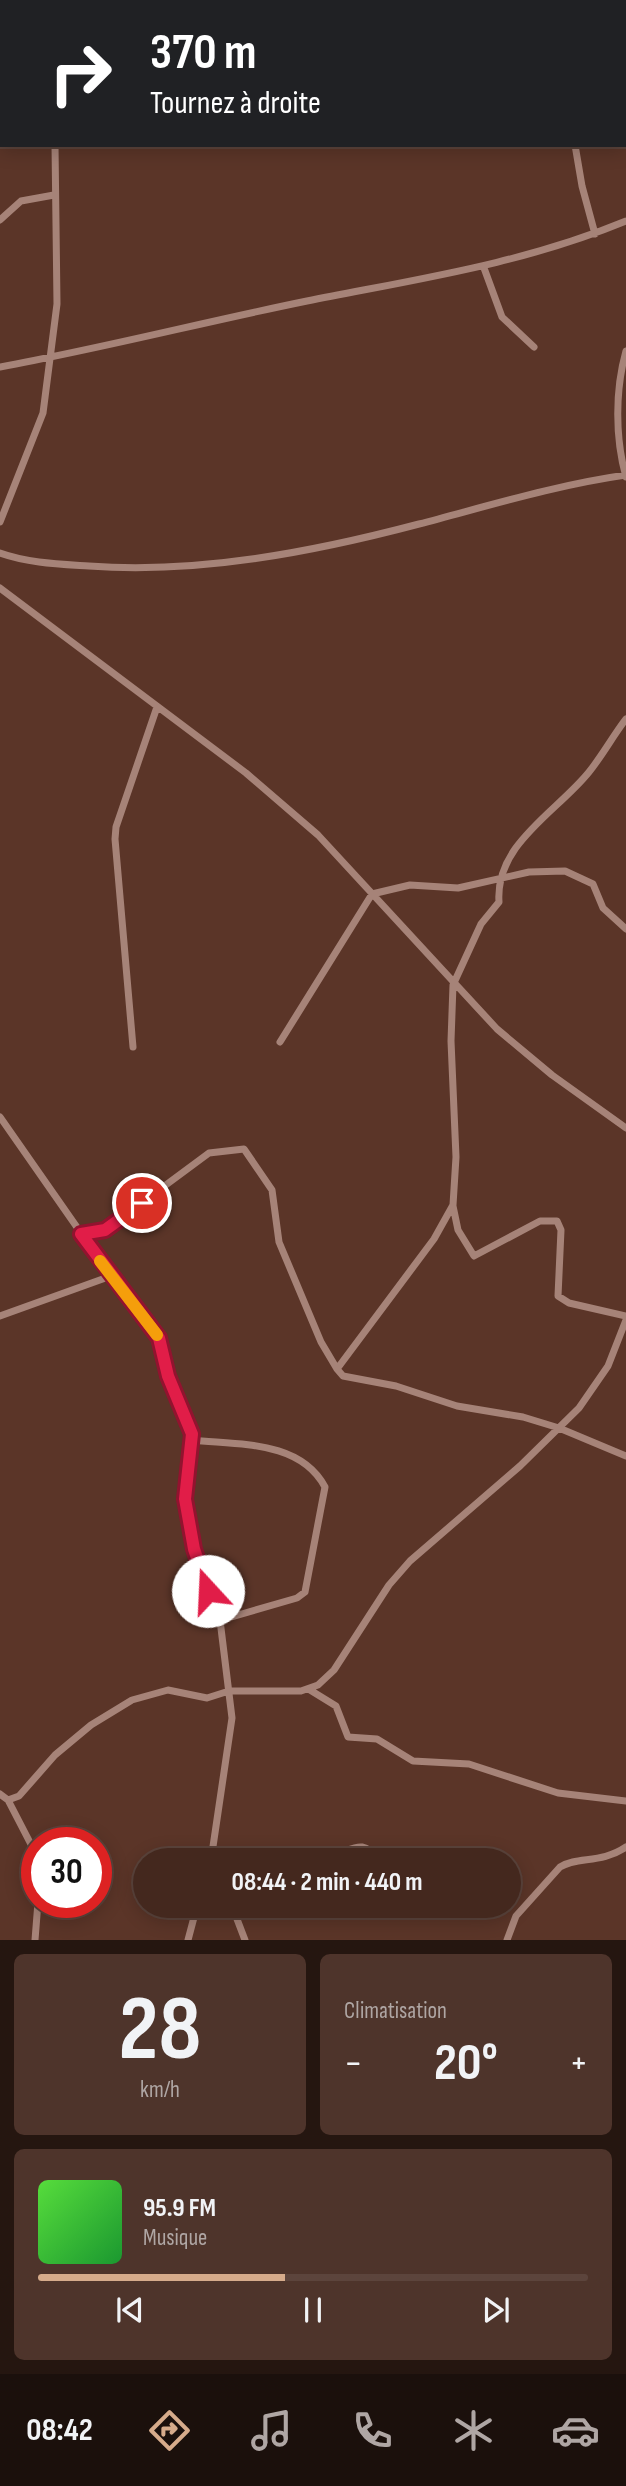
<!DOCTYPE html>
<html lang="fr">
<head>
<meta charset="utf-8">
<style>
	:root { --surface:#44281e; --page:#4e342b; --text:#f1f3f6; --muted:#afa6a4; --line:#5c443c; --accent:#d6ab8b }
	body { margin:0; font-family:"Sofia Sans Condensed",sans-serif; background:var(--page); color:var(--text); height:100vh; display:flex; flex-direction:column; font-size:26px; white-space:nowrap }
	* { box-sizing:border-box; margin:0 }
	p { font-size:23px; color:var(--muted) }
	.icon { flex:none; width:38px; height:38px; fill:none; stroke:currentColor; stroke-width:2; stroke-linecap:round; stroke-linejoin:round }
	.map { position:relative; height:1940px; overflow:hidden }
	.details { display:flex; flex-direction:column; gap:14px; padding:14px; background:#251610; flex:1 }
	.details>* { flex:none }
	.hud { position:absolute; left:0px; top:0px; width:626px; height:147px; box-shadow:0 4px 18px #0003,0 0 0 2px var(--line); background:#202124; color:#fff; overflow:hidden }
	.speed { position:absolute; left:21px; top:1827px; display:flex; gap:14px; font-size:35px; font-weight:700; text-align:center }
	.speed>* { display:grid; place-content:center; width:91px; height:91px; border-radius:50%; background:var(--surface); box-shadow:0 4px 18px #0003,0 0 0 2px var(--line); line-height:1 }
	.speed .limit { border:10px solid #d22; background:#fff; color:#111 }
	.pin { position:absolute; display:grid; place-items:center; width:60px; height:60px; color:#fff; margin:-30px; border:4px solid #fff; border-radius:50%; box-shadow:0 2px 7px #0007 }
	.me { position:absolute; width:77px; margin:-38px; rotate:340deg; stroke-linejoin:round; filter:drop-shadow(0 0 5px #0008) }
	.turn { display:flex; align-items:center; gap:24px; height:147px; padding:0 35px; font-size:32px }
	.turn .icon { width:91px; height:91px; stroke-width:2.5 }
	.turn b { display:block; font-size:49px; line-height:60px }
	.big { font-size:52px; font-weight:700; line-height:1.1 }
	.details .tile { flex:1; display:flex; flex-direction:column; justify-content:center; gap:10px; min-width:0; padding:0 24px; border-radius:10px; background:var(--page) }
	.details .dial { align-items:center; gap:0 }
	.dial b { font-size:91px; line-height:1 }
	.song { display:flex; align-items:center; gap:21px }
	.cover { width:84px; height:84px; border-radius:10px; background:linear-gradient(135deg,hsl(110 70% 55%),hsl(130 70% 35%)) }
	.played { height:7px; border-radius:4px; background:linear-gradient(90deg,var(--accent) 45%,var(--line) 45%) }
	.keys { display:flex; justify-content:space-around; direction:ltr }
	.heat { display:flex; justify-content:space-between; align-items:center; font-size:38px; direction:ltr }
	.details .tiles { flex:1; display:grid; gap:14px; grid-template-columns:1fr 1fr }
	.tile:last-child { grid-column:span 2 }
	.trip { position:absolute; left:133px; top:1848px; width:388px; height:70px; border-radius:35px; background:var(--surface); box-shadow:0 4px 18px #0003,0 0 0 2px var(--line); font-weight:700; line-height:70px; text-align:center }
	.menu { display:flex; height:112px; justify-content:space-around; align-items:center; background:#1b100c; color:var(--muted) }
	.menu .icon { width:49px; height:49px }
	.menu .active { color:var(--accent) }
	.menu b { font-size:32px; color:var(--text) }
	.map>svg:first-child { display:block }
	.lines { fill:none; stroke-linecap:round; stroke-linejoin:round }
	.minor { stroke:#a68378; stroke-width:7 }
	.route-casing { stroke:#92132f; stroke-width:18 }
	.route { stroke:#e11d48; stroke-width:12 }
	.slow { stroke:#f59e0b; stroke-width:12 }
</style>
</head>
<body>
<div class="map">
<svg width="626" height="1940" viewBox="0 0 626 1940">
	<rect width="100%" height="100%" fill="#5b3528"/>
	<g class="lines">
		<path class="minor" d="M 37,0 L 38,2
			M 366,0 L 368,2
			M 510,0 L 510,2
			M 190,2 L 192,0
			M 625,102 L 626,102
			M 575,145 L 582,186 L 595,234
			M 0,220 L 21,201 L 54,195
			M 484,268 L 502,317 L 534,347
			M 0,367 C 103,348 204,322 307,301 C 417,279 522,264 626,221
			M 626,477 C 615,438 615,390 626,351
			M 0,522 L 43,413 L 57,304 L 55,145
			M 0,553 C 28,563 59,564 89,566 C 199,574 313,552 419,524 C 488,506 556,485 626,475
			M 0,588 L 246,773 L 318,835 L 497,1029 L 552,1075 L 626,1128
			M 626,719 C 613,736 602,756 589,772 C 557,812 495,844 499,902 L 481,924 L 453,985 L 451,1041 L 456,1157 L 453,1205 L 434,1239 L 337,1369 L 343,1376 L 396,1386 L 457,1406 L 523,1417 L 559,1428 L 626,1456
			M 280,1042 L 372,894 L 410,885 L 458,888 L 529,872 L 565,871 L 593,884 L 603,908 L 626,929
			M 133,1047 L 115,839 L 116,827 L 157,707
			M 0,1117 L 111,1276 L 159,1338 L 168,1376 L 192,1434 L 185,1499 L 194,1549 L 219,1612 L 232,1718 L 211,1860
			M 453,1206 L 458,1230 L 474,1256 L 540,1221 L 557,1221 L 561,1230 L 558,1296 L 569,1303 L 626,1316
			M 81,1234 L 105,1230 L 209,1153 L 244,1149 L 272,1190 L 279,1242 L 321,1342 L 337,1369
			M 0,1316 L 111,1276
			M 192,1440 C 238,1445 300,1440 325,1487 L 305,1592 L 297,1598 L 221,1620
			M 310,1690 L 336,1706 L 348,1737 L 377,1739 L 413,1761 L 469,1764 L 558,1793 L 626,1801
			M 0,1794 L 8,1800 L 19,1796 L 55,1755 L 91,1725 L 132,1700 L 168,1690 L 207,1698 L 229,1691 L 301,1691 L 318,1685 L 334,1670 L 389,1585 L 410,1561 L 520,1466 L 579,1408 L 608,1366 L 626,1320
			M 8,1800 L 37,1856
			M 299,1860 C 310,1858 322,1858 334,1855 C 355,1849 362,1838 379,1860
			M 232,1906 L 245,1940
			M 35,1940 L 38,1902
			M 188,1940 L 197,1906
			M 507,1940 L 516,1916 L 560,1867 C 578,1856 601,1864 626,1847"/>
	</g>
	<g class="lines">
		<g class="route-casing">
			<path id="route" d="M 142,1203 L 105,1230 L 81,1234 L 159,1338 L 168,1376 L 192,1434 L 185,1499 L 194,1549 L 208,1591"/>
		</g>
		<use href="#route" class="route"/>
		<path class="slow" d="M 100,1261 L 157,1335"/>
	</g>
</svg>
<div class="speed"><div class="limit">30</div></div>
<div class="pin" style="left:142px;top:1203px;background:#d93025"><svg class="icon" aria-label="arrive" viewBox="0 0 24 24"><path d="M6 21V4h12l-3 4 3 4H6"/></svg></div>
<svg class="me" style="left:208px;top:1591px" viewBox="-20 -20 40 40"><circle r="19" fill="#fff"/><path d="M0-13L10 11 0 6-10 11z" fill="#e11d48"/></svg>
<div class="trip">08:44 · 2 min · 440 m</div>
<div class="hud">
<div class="turn"><svg class="icon" aria-label="right" viewBox="0 0 24 24"><path d="M7 20v-9h11M14 6l5 5-5 5"/></svg><div><b>370 m</b>Tournez à droite</div></div>
</div>
</div>
<section class="details">
<div class="tiles">
<div class="tile dial"><b>28</b><p>km/h</p></div>
<div class="tile"><p>Climatisation</p>
<div class="heat"><a>−</a><b class="big">20°</b><a>+</a></div>
</div>
<div class="tile">
<div class="song"><i class="cover"></i><div><b>95.9 FM</b><p>Musique</p></div></div>
<div class="played"></div>
<div class="keys"><svg class="icon" aria-label="previous" viewBox="0 0 24 24"><path d="M18 5L8 12l10 7zM5 5v14"/></svg><svg class="icon" aria-label="pause" viewBox="0 0 24 24"><path d="M8 5v14M16 5v14"/></svg><svg class="icon" aria-label="next" viewBox="0 0 24 24"><path d="M6 5l10 7-10 7zM19 5v14"/></svg></div>
</div>
</div>
</section>
<nav class="menu">
<b>08:42</b>
<svg class="icon active" aria-label="directions" viewBox="0 0 24 24"><path d="M12 3l9 9-9 9-9-9zM9 14v-3h6M13 9l2 2-2 2"/></svg>
<svg class="icon" aria-label="music" viewBox="0 0 24 24"><path d="M9 18V5l10-2v13"/><circle cx="6" cy="18" r="3"/><circle cx="16" cy="16" r="3"/></svg>
<svg class="icon" aria-label="phone" viewBox="0 0 24 24"><path d="M5 4h4l2 5-3 2q2 4 5 5l2-3 5 2v4C11 20 4 13 5 4z"/></svg>
<svg class="icon" aria-label="climate" viewBox="0 0 24 24"><path d="M12 3v18M4 7l16 10M4 17L20 7"/></svg>
<svg class="icon" aria-label="car" viewBox="0 0 24 24"><path d="M5 17H2v-5l4-1 3-4h7l3 4 3 1v5h-3M9 17h6M6 11h13"/><circle cx="7" cy="17" r="2"/><circle cx="17" cy="17" r="2"/></svg>
</nav>
</body>
</html>
